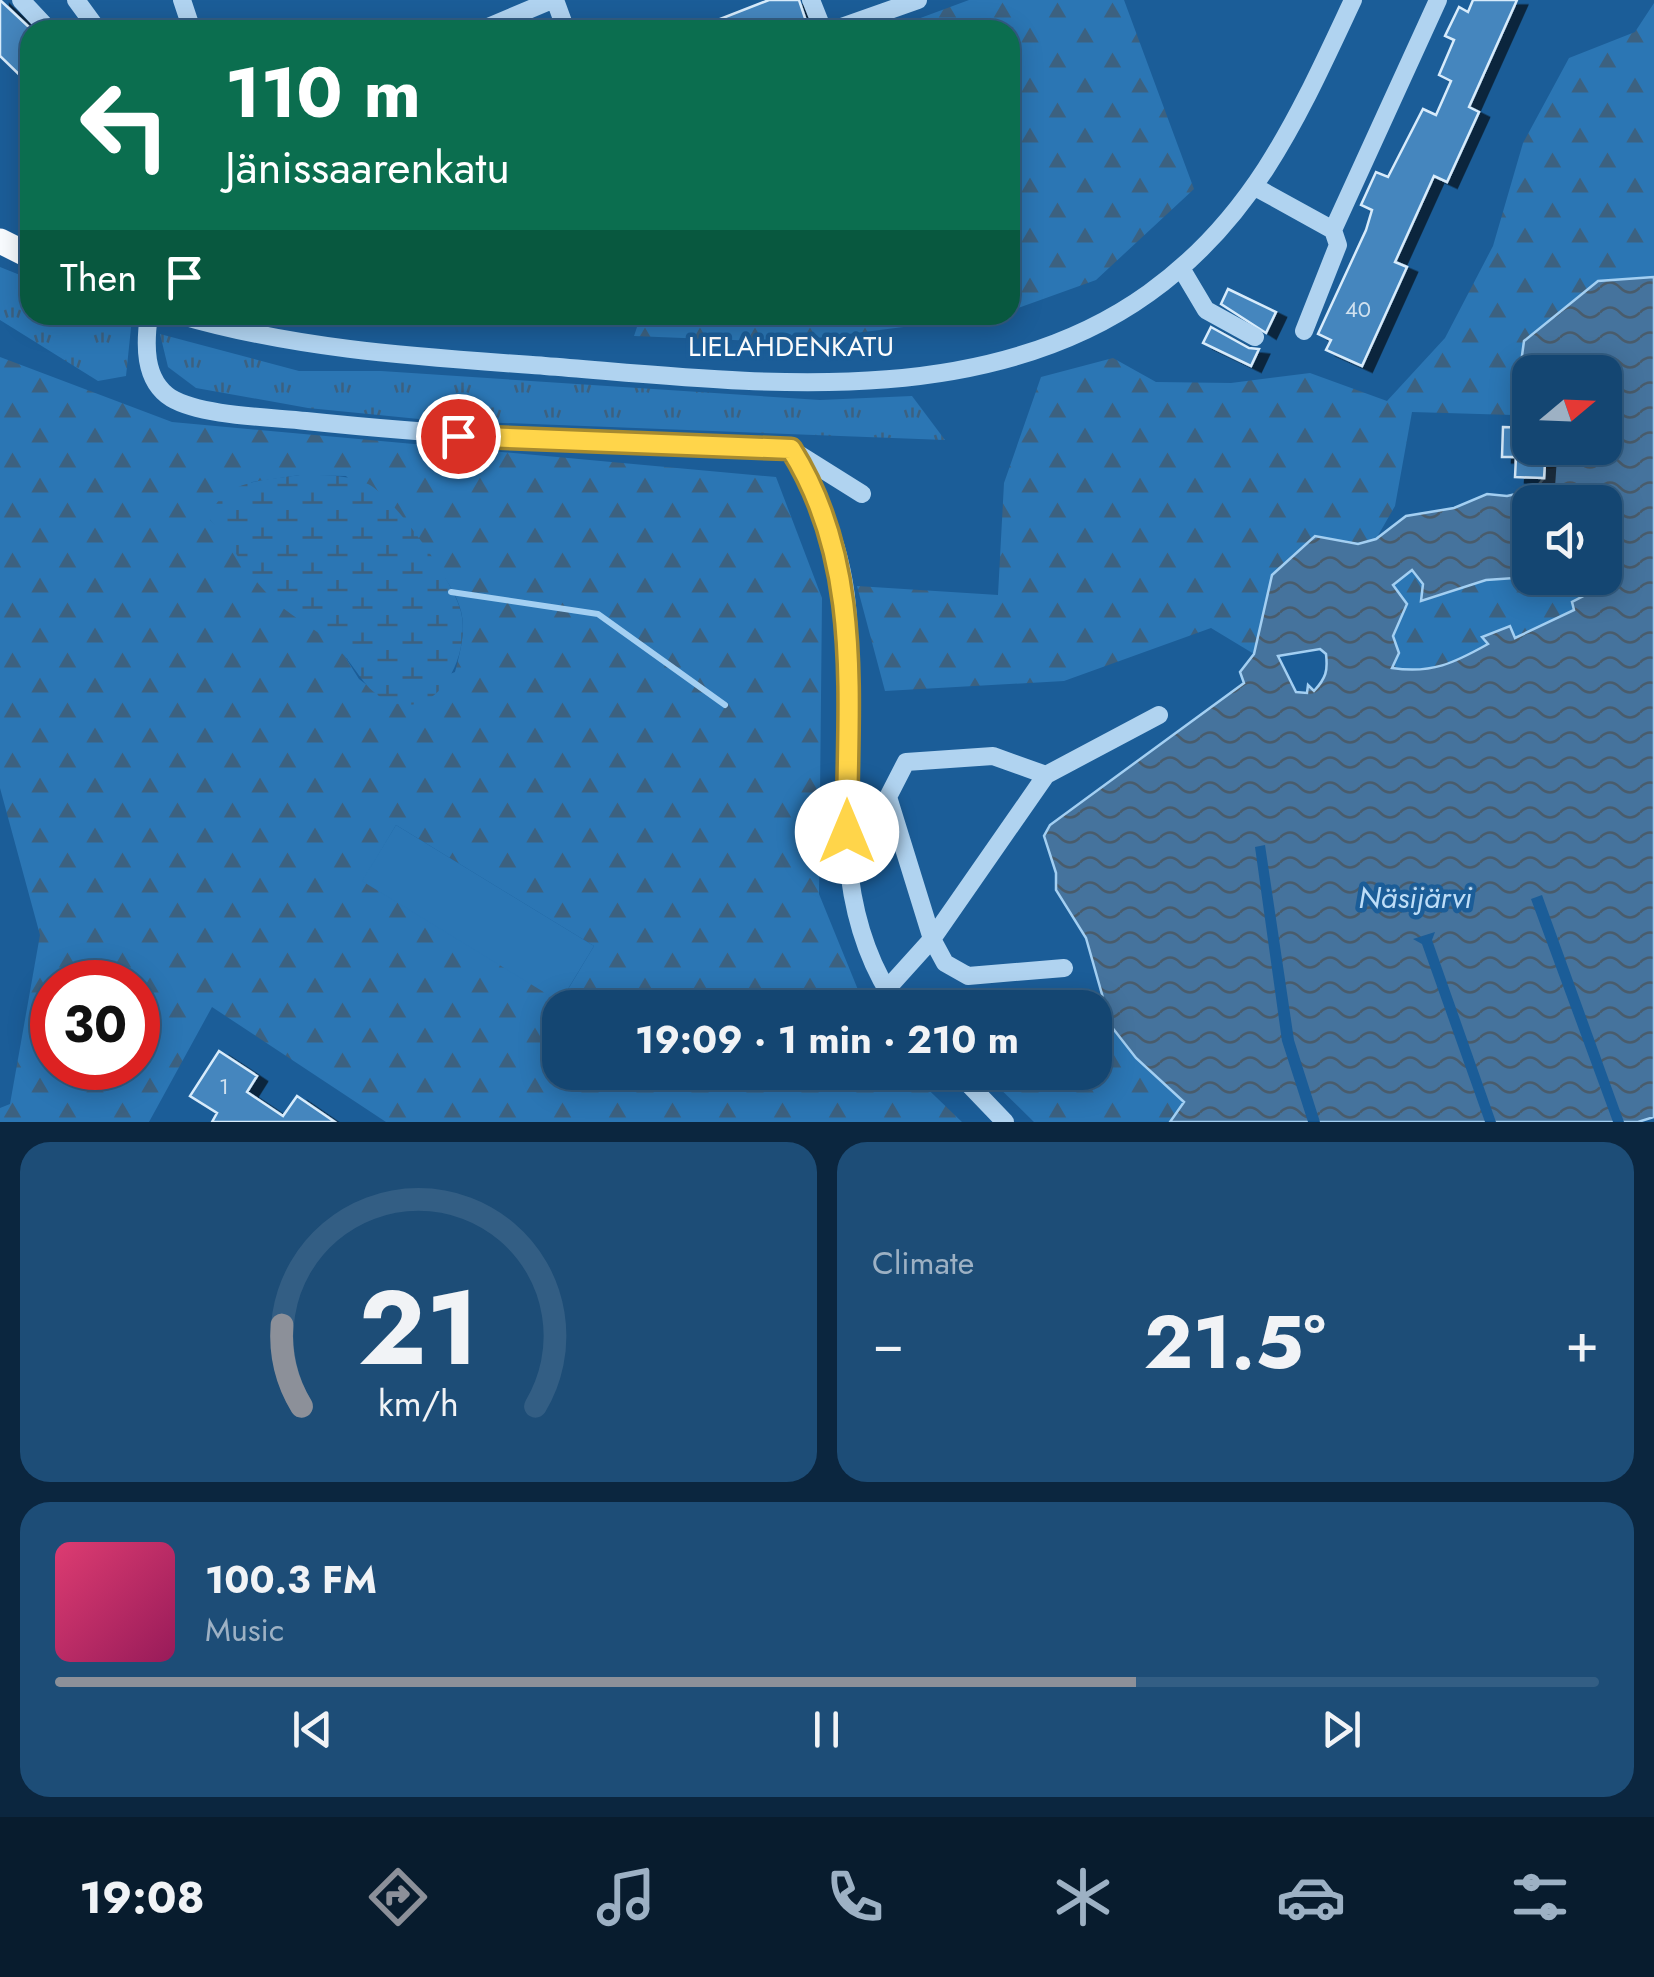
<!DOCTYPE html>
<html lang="en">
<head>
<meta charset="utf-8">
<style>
	:root { --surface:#144672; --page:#1d4d77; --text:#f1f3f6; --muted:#9db1c4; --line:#335e84; --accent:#8c9099 }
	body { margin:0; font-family:Jost,sans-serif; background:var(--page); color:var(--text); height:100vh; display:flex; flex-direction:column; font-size:38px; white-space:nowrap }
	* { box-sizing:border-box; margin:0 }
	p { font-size:32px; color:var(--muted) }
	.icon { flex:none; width:55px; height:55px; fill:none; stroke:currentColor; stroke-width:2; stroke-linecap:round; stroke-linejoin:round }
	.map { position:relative; height:1122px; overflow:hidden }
	.details { display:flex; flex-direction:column; gap:20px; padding:20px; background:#0b263f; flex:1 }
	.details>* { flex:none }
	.guide { position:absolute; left:20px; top:20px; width:1000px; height:305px; border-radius:30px; box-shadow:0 5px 25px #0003,0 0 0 2px var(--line); background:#0b6e4f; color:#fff; overflow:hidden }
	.needle { width:65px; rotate:71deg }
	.fabs { position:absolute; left:1512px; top:355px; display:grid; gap:20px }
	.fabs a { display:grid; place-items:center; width:110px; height:110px; border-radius:20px; background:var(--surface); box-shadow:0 5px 25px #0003,0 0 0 2px var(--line); font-size:50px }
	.speed { position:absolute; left:30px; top:960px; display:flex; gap:20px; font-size:50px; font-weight:700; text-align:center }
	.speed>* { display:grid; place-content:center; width:130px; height:130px; border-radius:50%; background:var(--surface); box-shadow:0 5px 25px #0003,0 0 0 2px var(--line); line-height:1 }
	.speed .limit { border:15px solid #d22; background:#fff; color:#111 }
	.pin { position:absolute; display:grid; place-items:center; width:85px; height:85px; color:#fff; margin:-42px; border:5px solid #fff; border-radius:50%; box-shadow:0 2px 10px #0007 }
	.me { position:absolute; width:110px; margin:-55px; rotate:0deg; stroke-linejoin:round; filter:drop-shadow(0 0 8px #0008) }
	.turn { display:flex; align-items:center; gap:35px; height:210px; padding:0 40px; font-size:45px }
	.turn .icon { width:130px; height:130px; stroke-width:2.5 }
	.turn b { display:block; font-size:70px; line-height:85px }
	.then { display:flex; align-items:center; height:95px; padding:0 40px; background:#0003; gap:20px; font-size:38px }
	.big { font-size:75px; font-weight:700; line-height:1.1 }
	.details .widget { flex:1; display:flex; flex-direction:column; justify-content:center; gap:15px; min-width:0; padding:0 35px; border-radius:30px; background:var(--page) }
	.details .dial { align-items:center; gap:0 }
	.dial svg { height:260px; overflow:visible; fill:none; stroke:var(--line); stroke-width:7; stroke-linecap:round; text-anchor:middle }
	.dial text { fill:var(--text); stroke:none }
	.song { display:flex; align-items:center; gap:30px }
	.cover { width:120px; height:120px; border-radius:15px; background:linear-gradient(135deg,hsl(340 70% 55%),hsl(330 70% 35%)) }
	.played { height:10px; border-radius:5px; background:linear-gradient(90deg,var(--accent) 70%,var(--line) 70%) }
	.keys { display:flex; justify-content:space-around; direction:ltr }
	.heat { display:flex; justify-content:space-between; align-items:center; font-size:55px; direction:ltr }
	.details .tiles { flex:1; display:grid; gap:20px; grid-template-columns:1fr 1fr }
	.widget:last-child { grid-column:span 2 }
	.trip { position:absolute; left:542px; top:990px; width:570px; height:100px; border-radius:30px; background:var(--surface); box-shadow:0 5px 25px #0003,0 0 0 2px var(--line); font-weight:700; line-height:100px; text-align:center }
	.menu { display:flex; height:160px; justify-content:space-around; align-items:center; background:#081c2e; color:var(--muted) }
	.menu .icon { width:70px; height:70px }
	.menu .selected { color:var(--accent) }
	.menu b { font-size:45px; color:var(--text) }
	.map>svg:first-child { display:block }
	.grass { fill:url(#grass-tufts) }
	.forest { fill:url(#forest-firs); fill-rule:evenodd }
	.wetland { fill:url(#wetland-marsh) }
	.garden { fill:#2b76b4 }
	.water { fill:url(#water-waves); stroke:#a3cff2; stroke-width:2.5; fill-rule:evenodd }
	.pier { fill:#1b5d98 }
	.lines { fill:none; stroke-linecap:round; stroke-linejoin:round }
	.stream { stroke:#a3cff2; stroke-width:6 }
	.building { fill:#4486be; stroke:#d7ebfb; stroke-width:2.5; filter:url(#shadow) }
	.minor { stroke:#b0d3f0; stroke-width:18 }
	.major { stroke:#f9fcff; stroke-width:25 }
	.route-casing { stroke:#a68a30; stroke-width:25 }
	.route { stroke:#ffd54a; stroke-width:18 }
	.labels { text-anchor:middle; stroke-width:9; stroke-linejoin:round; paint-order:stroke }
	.number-label { font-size:22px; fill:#d0e1ef }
	.street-label { font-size:28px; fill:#fff; stroke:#1b5d98 }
	.water-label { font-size:30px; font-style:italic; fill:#bdddf7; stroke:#1b5d98 }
</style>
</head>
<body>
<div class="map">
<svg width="1654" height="1122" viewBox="0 0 1654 1122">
	<defs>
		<pattern id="grass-tufts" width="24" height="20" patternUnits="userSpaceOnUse" patternTransform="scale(2.5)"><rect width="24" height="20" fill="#2b76b4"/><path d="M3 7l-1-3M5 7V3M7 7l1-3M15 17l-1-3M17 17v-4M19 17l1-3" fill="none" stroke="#3c6180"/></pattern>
		<pattern id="forest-firs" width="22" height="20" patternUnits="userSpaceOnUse" patternTransform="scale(2.5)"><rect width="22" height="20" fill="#2b76b4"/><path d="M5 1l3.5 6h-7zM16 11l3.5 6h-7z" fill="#3c6180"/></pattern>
		<pattern id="wetland-marsh" width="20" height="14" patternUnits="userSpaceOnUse" patternTransform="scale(2.5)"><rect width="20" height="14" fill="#2b76b4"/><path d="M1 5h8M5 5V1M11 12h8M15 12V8" fill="none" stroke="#3c6180"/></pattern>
		<pattern id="water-waves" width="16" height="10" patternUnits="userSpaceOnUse" patternTransform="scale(2.5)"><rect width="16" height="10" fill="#45739d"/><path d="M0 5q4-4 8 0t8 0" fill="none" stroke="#495c6c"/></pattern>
		<filter id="shadow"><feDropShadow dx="10" dy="5.5" stdDeviation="0" flood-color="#0009"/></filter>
	</defs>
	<rect width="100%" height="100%" fill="#1b5d98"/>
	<path class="grass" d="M 0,267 L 30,279 L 30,315 L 132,318 L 126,376 L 98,381 L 0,320 Z
		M 160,334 L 299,371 L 381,371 L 820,400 L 912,396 L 945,440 L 429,420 L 308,408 L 196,388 L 168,367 Z"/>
	<path class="forest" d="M 969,0 L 1124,0 L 1194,189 L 1096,280 L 1010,311 L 1010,30 L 888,30 Z
		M 1654,3 L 1654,277 L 1597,281 L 1524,341 L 1513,415 L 1412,412 L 1395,506 L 1376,539 L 1359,544 L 1314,536 L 1273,574 L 1254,654 L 1211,628 L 1064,681 L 885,691 L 857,586 L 998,595 L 1004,483 L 1041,377 L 1113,358 L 1156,382 L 1231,383 L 1310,373 L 1387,401 L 1445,338 L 1493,246 L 1523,143 L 1569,58 L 1635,32 Z
		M 641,315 L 998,315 L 785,342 L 634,336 Z
		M 0,357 L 172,422 L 776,477 L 822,598 L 819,894 L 865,1007 L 560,1008 L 560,1072 L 911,1073 L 962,1122 L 386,1122 L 212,1007 L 149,1122 L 0,1122 L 0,1108 L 10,1104 L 40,935 L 0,788 ZM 300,475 L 346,476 C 379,509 449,564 461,611 C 466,631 460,653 455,672 L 385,699 L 359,679 L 342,652 L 210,520 L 252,482 ZM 396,825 L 594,946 L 561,1001 L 363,881 ZM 52,982 L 138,982 L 138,1068 L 52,1068 Z
		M 1412,570 L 1423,584 L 1422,601 L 1486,580 L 1594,578 L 1595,590 L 1573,602 L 1574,610 L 1515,638 L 1510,627 L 1483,638 L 1489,644 C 1454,663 1431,674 1391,668 L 1399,653 L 1393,636 L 1407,605 L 1392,585 Z
		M 1106,1001 C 1114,1046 1152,1073 1185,1103 L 1170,1122 L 1034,1122 L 984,1073 L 1095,1072 L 1095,1008 L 1081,1007 Z"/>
	<path class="wetland" d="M 300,475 C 324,475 346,474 368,484 C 393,496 455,583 461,612 C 471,655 438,726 384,699 C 362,687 355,665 338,649 C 320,631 296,620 277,603 C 251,581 233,545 210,520 C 217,480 267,480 300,475 Z"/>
	<path class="garden" d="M 396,825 L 594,946 L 560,1002 L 362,881 Z"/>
	<path class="water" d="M 1654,277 L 1654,1117 L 1638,1122 L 1170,1122 L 1184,1102 L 1136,1058 L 1111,1026 L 1086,938 L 1056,890 L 1056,873 L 1044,836 L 1050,825 L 1244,683 L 1240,672 L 1254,654 L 1272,575 L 1315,536 L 1358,544 L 1376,539 L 1406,516 L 1454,508 L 1487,494 L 1507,496 L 1534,490 L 1544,478 L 1546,448 L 1605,448 L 1605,372 L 1530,372 L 1530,425 L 1514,414 L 1524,341 L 1598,281 ZM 1530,502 L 1605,502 L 1605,578 L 1594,578 L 1595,590 L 1572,602 L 1574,610 L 1515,638 L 1510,626 L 1482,637 L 1488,644 C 1454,663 1432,674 1392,668 L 1399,653 L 1393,636 L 1407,604 L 1393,585 L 1412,570 L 1423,584 L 1421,601 L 1486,580 L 1530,577 ZM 1320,649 L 1326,654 C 1328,671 1326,678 1314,691 L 1308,685 L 1307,693 L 1296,692 L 1278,656 Z"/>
	<path class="pier" d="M 1265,845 L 1294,1040 L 1320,1122 L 1308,1122 L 1282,1041 L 1255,847 Z
		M 1542,895 L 1624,1122 L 1613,1122 L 1531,899 Z
		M 1435,932 L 1432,940 L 1496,1122 L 1485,1122 L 1422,944 L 1413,939 Z"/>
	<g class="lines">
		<path class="stream" d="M 451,592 L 598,614 L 725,705"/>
	</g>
	<path class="building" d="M 0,0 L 30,28 L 30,85 L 0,56 Z
		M 769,0 L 799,0 L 808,27 L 692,30 Z
		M 1473,0 L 1517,0 L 1469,107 L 1479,112 L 1447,182 L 1434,176 L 1395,262 L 1407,267 L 1362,366 L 1326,350 L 1331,340 L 1318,334 L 1366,230 L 1372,210 L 1361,205 L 1376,172 L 1388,177 L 1423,109 L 1436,115 L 1451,81 L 1439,75 L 1454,40 L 1445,36 L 1459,7 L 1468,12 Z
		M 1228,289 L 1276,312 L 1266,333 L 1221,304 Z
		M 1211,327 L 1249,348 L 1259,349 L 1251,366 L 1203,343 Z
		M 1503,427 L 1530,428 L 1530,448 L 1546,448 L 1544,478 L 1515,477 L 1516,457 L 1502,457 Z
		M 219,1051 L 257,1076 L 247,1092 L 283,1116 L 297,1096 L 335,1122 L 212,1122 L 217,1113 L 190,1096 Z"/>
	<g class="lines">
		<path class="minor" d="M 21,0 L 49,30
			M 76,0 L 98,30
			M 182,0 L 192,30
			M 555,0 L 566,30
			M 811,0 L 823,30
			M 481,30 L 552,0
			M 833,30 L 918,0
			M 1257,188 L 1333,230 L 1438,0
			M 1181,268 L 1206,310 L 1255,337
			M 149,315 C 145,343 143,380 171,398 C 201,416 270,417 306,421 C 467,438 629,444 791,449 C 820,496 842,551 847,606 C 859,739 814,891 899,1008
			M 179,315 C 299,350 421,357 545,366 C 741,381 978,416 1149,293 C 1255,217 1299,115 1353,0
			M 1304,331 L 1338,245 L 1333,230
			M 795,452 L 862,494
			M 1046,775 L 993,756 L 906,762 L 888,797 L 932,939 L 945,963 L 968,976 L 1064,968
			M 886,990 L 932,939 L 1046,775 L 1159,715
			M 957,1072 L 1005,1122"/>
		<path class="major" d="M 0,241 L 30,256"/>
	</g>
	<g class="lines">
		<g class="route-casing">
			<path id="route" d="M 458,436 L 791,449 C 864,565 847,701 847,832"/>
		</g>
		<use href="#route" class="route"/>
	</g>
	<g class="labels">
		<g class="number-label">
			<text x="1358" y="317">40</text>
			<text x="224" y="1094">1</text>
		</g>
		<g class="street-label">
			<text x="791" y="356">LIELAHDENKATU</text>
		</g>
		<g class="water-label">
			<text x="1415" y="908">Näsijärvi</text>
		</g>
	</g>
</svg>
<div class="fabs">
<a><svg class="needle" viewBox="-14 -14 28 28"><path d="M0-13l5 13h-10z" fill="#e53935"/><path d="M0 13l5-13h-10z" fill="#9db1c4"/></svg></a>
<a><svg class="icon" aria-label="sound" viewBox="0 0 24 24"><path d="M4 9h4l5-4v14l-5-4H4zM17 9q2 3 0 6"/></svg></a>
</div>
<div class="speed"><div class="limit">30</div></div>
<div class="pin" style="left:458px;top:436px;background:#d93025"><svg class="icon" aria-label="arrive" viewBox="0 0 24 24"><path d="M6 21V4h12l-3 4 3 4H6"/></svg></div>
<svg class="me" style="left:847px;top:832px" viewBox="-20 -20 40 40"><circle r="19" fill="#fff"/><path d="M0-13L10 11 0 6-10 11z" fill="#ffd54a"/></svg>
<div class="trip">19:09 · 1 min · 210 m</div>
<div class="guide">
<div class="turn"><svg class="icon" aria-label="left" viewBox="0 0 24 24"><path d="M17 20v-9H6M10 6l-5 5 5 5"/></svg><div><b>110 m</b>Jänissaarenkatu</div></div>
<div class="then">Then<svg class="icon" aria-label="arrive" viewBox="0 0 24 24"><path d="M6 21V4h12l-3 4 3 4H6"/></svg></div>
</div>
</div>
<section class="details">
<div class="tiles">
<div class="widget dial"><svg viewBox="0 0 100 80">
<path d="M14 69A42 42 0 1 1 86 69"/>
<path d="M14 69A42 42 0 0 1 8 44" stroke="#8c9099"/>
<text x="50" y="56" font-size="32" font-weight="700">21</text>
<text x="50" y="72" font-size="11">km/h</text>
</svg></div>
<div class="widget"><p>Climate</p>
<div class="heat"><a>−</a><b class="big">21.5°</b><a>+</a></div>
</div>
<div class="widget">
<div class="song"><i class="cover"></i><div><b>100.3 FM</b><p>Music</p></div></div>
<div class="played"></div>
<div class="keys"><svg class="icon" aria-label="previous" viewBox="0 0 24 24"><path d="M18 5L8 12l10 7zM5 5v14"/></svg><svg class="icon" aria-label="pause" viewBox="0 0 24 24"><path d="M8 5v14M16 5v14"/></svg><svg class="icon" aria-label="next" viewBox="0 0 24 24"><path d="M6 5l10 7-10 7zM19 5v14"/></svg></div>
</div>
</div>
</section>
<nav class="menu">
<b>19:08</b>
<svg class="icon selected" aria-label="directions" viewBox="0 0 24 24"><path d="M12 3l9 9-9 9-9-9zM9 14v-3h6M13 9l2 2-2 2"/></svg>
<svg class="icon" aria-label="music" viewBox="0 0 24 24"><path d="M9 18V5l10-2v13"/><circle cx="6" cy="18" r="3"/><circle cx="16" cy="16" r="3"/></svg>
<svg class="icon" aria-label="phone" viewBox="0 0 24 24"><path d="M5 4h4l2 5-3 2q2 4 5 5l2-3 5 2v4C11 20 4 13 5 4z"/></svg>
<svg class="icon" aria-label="climate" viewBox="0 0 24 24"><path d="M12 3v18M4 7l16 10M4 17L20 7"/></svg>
<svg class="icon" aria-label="car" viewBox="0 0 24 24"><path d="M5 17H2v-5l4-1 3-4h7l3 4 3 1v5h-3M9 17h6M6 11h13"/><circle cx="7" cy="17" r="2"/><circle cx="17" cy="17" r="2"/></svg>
<svg class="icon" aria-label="filters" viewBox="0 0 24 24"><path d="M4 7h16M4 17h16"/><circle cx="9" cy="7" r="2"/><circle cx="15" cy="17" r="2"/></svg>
</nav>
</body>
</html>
